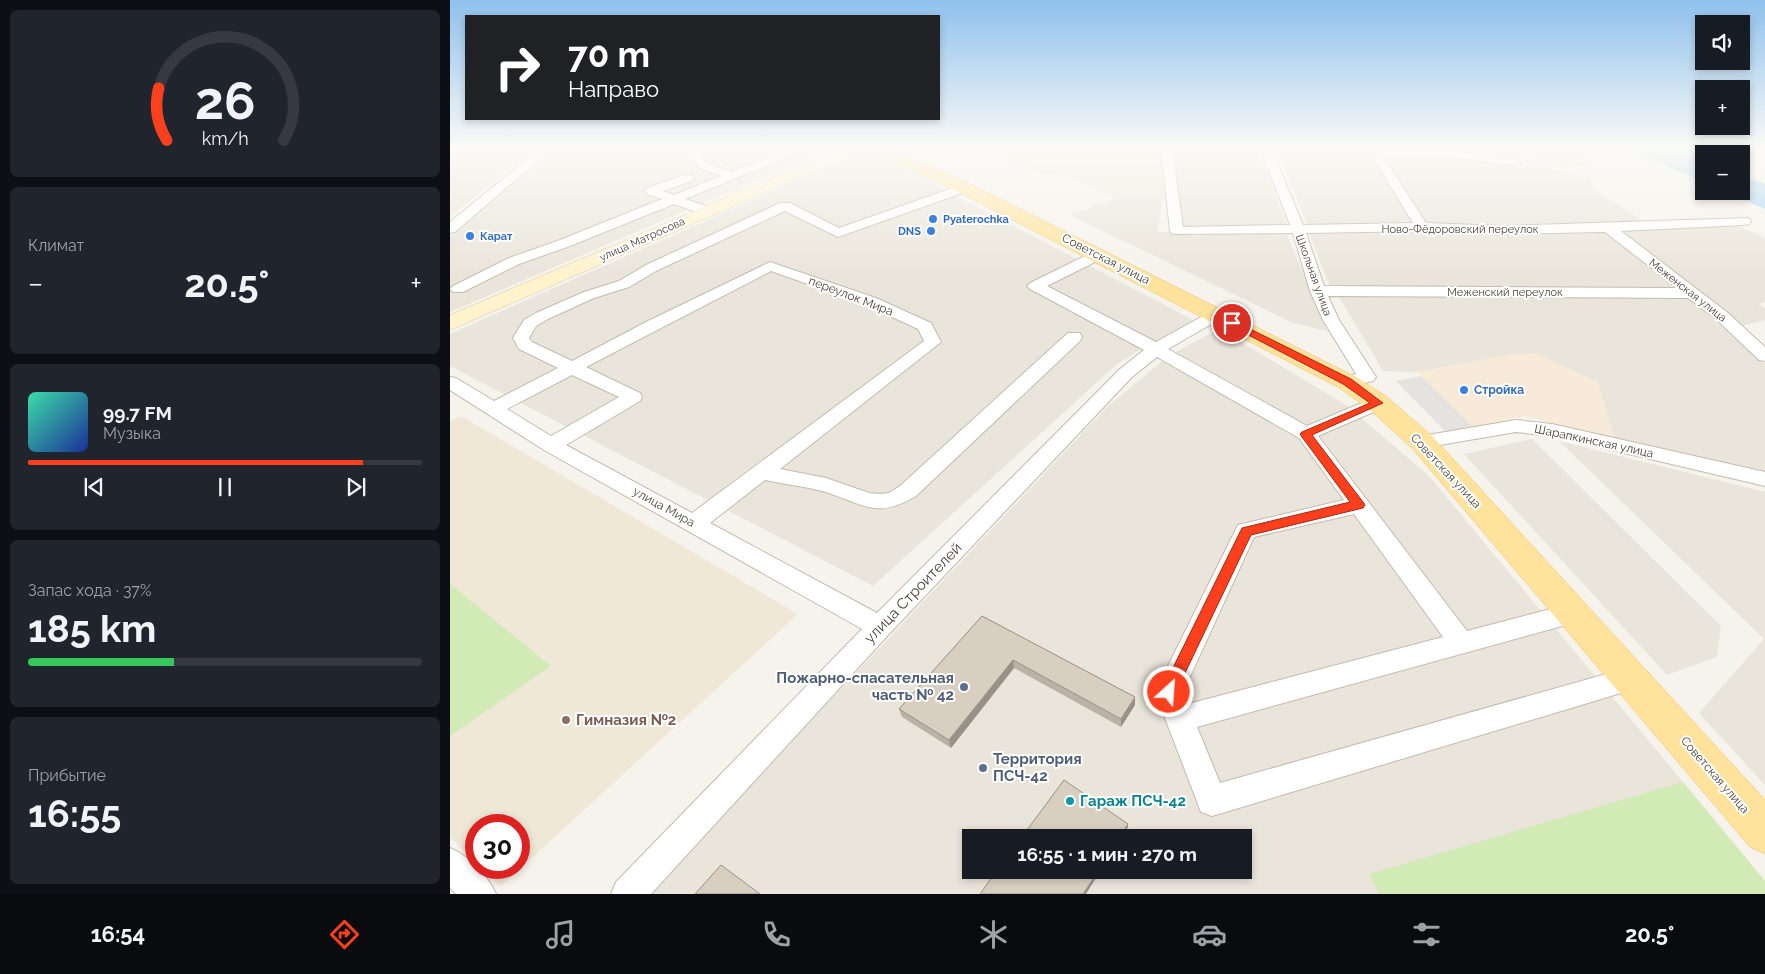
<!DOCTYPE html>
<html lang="ru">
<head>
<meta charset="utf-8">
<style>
	:root { --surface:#171b24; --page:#20242c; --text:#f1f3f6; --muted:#9ea1a6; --line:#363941; --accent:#fc3f1d }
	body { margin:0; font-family:Raleway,sans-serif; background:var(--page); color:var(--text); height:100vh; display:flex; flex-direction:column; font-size:19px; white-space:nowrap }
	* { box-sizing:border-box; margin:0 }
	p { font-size:16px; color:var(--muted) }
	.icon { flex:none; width:28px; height:28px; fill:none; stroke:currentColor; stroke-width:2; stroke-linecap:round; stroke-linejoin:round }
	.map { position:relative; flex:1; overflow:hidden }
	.panel { display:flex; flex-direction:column; gap:10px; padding:10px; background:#0d0f14; width:450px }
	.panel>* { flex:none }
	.top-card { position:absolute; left:15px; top:15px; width:475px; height:105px; border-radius:0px; box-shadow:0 2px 8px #0003; background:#202124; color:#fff; overflow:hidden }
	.fabs { position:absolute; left:1245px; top:15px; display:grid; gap:10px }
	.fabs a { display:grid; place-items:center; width:55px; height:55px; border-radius:0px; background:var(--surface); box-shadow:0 2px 8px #0003; font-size:25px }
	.speed { position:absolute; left:15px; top:814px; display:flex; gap:10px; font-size:25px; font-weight:700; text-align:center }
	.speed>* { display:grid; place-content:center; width:65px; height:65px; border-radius:50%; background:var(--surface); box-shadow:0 2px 8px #0003; line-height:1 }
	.speed .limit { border:8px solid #d22; background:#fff; color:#111 }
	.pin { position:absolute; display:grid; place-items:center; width:42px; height:42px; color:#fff; margin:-21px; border:2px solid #fff; border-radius:50%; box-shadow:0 1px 5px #0007 }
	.me { position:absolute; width:55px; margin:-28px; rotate:26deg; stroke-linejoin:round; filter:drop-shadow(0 0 4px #0008) }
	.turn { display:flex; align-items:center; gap:18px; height:105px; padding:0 20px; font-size:22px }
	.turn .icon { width:65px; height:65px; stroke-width:2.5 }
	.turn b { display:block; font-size:35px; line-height:42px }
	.big { font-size:38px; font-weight:700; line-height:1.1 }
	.panel .widget { flex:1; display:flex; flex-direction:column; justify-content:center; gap:8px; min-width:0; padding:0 18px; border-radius:8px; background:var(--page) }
	.panel .dial { align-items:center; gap:0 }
	.dial svg { height:130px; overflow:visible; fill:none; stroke:var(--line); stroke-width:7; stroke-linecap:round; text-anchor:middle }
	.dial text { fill:var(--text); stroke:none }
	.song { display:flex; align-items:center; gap:15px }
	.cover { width:60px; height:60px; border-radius:8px; background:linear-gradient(135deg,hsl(160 70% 55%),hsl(230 70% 35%)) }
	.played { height:5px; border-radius:2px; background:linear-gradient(90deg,var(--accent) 85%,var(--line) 85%) }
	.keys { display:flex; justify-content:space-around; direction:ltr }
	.heat { display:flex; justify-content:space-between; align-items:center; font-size:28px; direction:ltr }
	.charge { height:8px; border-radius:4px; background:linear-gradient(90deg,#34c759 37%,var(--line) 0) }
	.trip { position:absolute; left:512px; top:829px; width:290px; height:50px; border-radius:0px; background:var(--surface); box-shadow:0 2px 8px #0003; font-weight:700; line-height:50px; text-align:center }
	.menu { display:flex; height:80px; justify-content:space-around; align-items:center; background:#090b0e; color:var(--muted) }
	.menu .icon { width:35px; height:35px }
	.menu .current { color:var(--accent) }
	.menu b { font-size:22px; color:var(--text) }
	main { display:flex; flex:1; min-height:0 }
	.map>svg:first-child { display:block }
	.residential { fill:#eae5da; fill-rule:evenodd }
	.commercial { fill:#f7ead8 }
	.education { fill:#efe8d6 }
	.green { fill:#d2eab5 }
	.parking { fill:#e5e3e0 }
	.water { fill:#a9d4f2 }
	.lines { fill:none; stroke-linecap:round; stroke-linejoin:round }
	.street-casing { stroke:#c2bbae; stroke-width:2 }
	.secondary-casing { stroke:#d6c79b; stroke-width:1 }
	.primary-casing { stroke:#e6c16a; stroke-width:1 }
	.street { fill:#fff; fill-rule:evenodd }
	.secondary { fill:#fff3cd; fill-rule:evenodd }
	.primary { fill:#ffe39c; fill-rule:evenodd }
	.wall { fill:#bab2a6 }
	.shaded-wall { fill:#979187 }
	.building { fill:#d8cfc1; stroke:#979187 }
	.route { fill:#fc3f1d; stroke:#a42913 }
	.shop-dot { fill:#3f7fe0; stroke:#fff; stroke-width:2 }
	.service-dot { fill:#5c6f8a; stroke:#fff; stroke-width:2 }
	.education-dot { fill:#8d6e63; stroke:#fff; stroke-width:2 }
	.culture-dot { fill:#0f9aa8; stroke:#fff; stroke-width:2 }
	.labels { text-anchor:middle; stroke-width:4; stroke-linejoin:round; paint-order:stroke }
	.far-shop-label { font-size:11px; font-weight:bold; fill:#366cbe; stroke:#fff; text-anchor:start }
	.far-street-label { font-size:11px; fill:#4b4439; stroke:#fff }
	.street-label { font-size:12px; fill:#4b4439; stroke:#fff }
	.shop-label { font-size:12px; font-weight:bold; fill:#366cbe; stroke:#fff; text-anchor:start }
	.near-street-label { font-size:15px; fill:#4b4439; stroke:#fff }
	.near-service-label { font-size:15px; font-weight:bold; fill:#4e5e75; stroke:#fff; text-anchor:end }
	.near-education-label { font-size:15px; font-weight:bold; fill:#785e54; stroke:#fff; text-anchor:start }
	.near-culture-label { font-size:15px; font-weight:bold; fill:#0d838f; stroke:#fff; text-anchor:start }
</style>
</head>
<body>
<main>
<section class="panel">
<div class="widget dial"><svg viewBox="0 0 100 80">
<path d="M14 69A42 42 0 1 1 86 69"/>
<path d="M14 69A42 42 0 0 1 9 37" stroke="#fc3f1d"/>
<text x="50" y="56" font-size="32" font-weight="700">26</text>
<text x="50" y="72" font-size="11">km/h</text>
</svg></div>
<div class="widget"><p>Климат</p>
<div class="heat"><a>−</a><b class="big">20.5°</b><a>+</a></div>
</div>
<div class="widget">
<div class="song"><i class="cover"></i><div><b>99.7 FM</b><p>Музыка</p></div></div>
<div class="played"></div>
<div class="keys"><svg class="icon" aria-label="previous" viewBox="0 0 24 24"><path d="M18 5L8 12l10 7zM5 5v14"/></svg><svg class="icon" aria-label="pause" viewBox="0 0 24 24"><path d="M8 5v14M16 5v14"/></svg><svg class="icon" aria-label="next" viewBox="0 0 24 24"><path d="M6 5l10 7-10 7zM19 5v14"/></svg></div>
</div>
<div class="widget"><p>Запас хода · 37%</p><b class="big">185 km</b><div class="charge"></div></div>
<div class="widget"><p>Прибытие</p><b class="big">16:55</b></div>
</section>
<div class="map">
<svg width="1315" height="894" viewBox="0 0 1315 894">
	<rect width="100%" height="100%" fill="#f6f3ec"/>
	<path class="residential" d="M 0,148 L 87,148 L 0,216 Z
		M 109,148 L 381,148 L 0,312 L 0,237 Z
		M 719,148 L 806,148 L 838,227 L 729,229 Z
		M 827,148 L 917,148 L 962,224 L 857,224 Z
		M 930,148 L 1143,148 L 1149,152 L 1130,154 L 1141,165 L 1111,168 L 1079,155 L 1047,157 L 1004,154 L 934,153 Z
		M 426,154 L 745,321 L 696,346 L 666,365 L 423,586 L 0,366 L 0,334 L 396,159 Z
		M 934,156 L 1009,156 L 1053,162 L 1068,167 L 1091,166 L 1141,178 L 1142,187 L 1196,223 L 978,225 Z
		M 676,194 L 714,195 L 707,232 L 836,232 L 877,331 L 843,323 L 620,215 Z
		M 1288,226 L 1315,238 L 1315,302 L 1308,304 L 1315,308 L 1315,320 L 1291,326 L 1166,231 Z
		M 969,230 L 1155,231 L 1233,290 L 880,287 L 859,233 Z
		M 888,295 L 1238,297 L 1315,364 L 1315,471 L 1165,440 L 1064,354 L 967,372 L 933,371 Z
		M 769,329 L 896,405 L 979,476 L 1315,881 L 1315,894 L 197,894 L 659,405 L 720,355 ZM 521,838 L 794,838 L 794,870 L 521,870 Z
		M 1082,439 L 1271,626 L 1267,657 L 1217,675 L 1014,454 Z
		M 1109,441 L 1315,492 L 1315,785 L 1249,713 L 1314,639 Z"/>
	<path class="commercial" d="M 1085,353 L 1148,382 L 1165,440 L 1075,416 L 1024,428 L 967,372 L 1064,354 Z"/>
	<path class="education" d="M 465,148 L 524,148 L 491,158 Z
		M 533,148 L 711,148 L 714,195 L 676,194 L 666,198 L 629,181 L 621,176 L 594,175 Z
		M 11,416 L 348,614 L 50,887 L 31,868 L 69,868 L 69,825 L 26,825 L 26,863 L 0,837 L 0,421 Z"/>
	<path class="green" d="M 0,584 L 101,666 L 0,736 Z
		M 1233,782 L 1315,881 L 1315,894 L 929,894 L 919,874 Z"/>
	<path class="parking" d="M 971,376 L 1022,426 L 996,432 L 946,381 Z"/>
	<path class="water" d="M 1176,148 L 1225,148 L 1254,161 L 1254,182 Z
		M 1291,176 L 1315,184 L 1315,209 L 1274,191 L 1291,191 Z"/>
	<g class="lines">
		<g class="street-casing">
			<path id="street" d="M 91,148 L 103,148 L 5,232 L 0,233 L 0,222 Z
				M 226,148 L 240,148 L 247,152 L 256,163 L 281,172 L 337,150 L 341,149 L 347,152 L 345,154 L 235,199 L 262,208 L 263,211 L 262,214 L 252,214 L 224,204 L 120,246 L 69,264 L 13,292 L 3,292 L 0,289 L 3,286 L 59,258 L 110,240 L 212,199 L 197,194 L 195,191 L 197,188 L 234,175 L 242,175 L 244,178 L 242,181 L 213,191 L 224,195 L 271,176 L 248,167 L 239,156 Z
				M 711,148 L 722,148 L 733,227 L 840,225 L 810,148 L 821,148 L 853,225 L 963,223 L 917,148 L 928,148 L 930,152 L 1008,152 L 1065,160 L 1071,163 L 1065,166 L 1008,158 L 934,158 L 976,223 L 1054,226 L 1299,218 L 1301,221 L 1299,224 L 1294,225 L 1171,231 L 1278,313 L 1315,347 L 1315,361 L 1309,360 L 1266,319 L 1238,298 L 878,296 L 889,320 L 926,377 L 923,381 C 913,383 901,388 891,386 L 888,382 L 891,378 L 906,374 L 873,320 L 860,291 L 843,233 L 722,234 L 720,231 ZM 972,231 L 1054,234 L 1155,232 L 1227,288 L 874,286 L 856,233 Z
				M 514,184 L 520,188 L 518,191 L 388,237 L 335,211 L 206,271 L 179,287 L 144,298 L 98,319 L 86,326 L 79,338 L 82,342 L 122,361 L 198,321 L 320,262 L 426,298 L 481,323 L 491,342 L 330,469 L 376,478 L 419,493 L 430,494 L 439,493 L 450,486 L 618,333 L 630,333 L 632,337 L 630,341 L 466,496 C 425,521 411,502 372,491 C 353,486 334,484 315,480 L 260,523 L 427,613 L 670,369 L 694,350 L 580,289 L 577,286 L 580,283 L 643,252 L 653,252 L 655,255 L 653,258 L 597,286 L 706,342 L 760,312 L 772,312 L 774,315 L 772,318 L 718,349 L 857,426 L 921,399 L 928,397 L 935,399 L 937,403 L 935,407 L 868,436 L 1017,631 L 1123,603 L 1132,606 L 1135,613 L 1132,620 L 1123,623 L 747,727 L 770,783 L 1181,667 L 1191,671 L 1194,679 L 1191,687 L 762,816 L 751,812 L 705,692 L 788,525 L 894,500 L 849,438 L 707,357 L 682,377 L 439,634 L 201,894 L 161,894 L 166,882 L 412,629 L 94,450 L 0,390 L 0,377 L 6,378 L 44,401 L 108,368 L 69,349 L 63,338 L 74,320 L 86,313 L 134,292 L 169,281 L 196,265 L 330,203 L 340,203 L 389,228 ZM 321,271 L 414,304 L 468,329 L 474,341 L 242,513 L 116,445 L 190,401 L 192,397 L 190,393 L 136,367 ZM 122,375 L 169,397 L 101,436 L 57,409 ZM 904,514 L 993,637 L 738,704 L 733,692 L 804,537 Z
				M 1066,420 L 1102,424 L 1315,472 L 1315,486 L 1102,436 L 1066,432 L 972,448 L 965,447 L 962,442 L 965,437 L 972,436 Z
				M 0,848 C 19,856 38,875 46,894 L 6,894 L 0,888 Z"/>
		</g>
		<g class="secondary-casing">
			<path id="secondary" d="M 398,148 L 420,148 L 418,151 L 348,178 L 0,330 L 0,315 L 336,172 Z"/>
		</g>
		<g class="primary-casing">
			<path id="primary" d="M 418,148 L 439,148 L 520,184 L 906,377 L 937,397 L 982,436 L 1315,800 L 1315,854 L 1300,847 L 962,448 L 919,409 L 888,387 L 508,192 L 420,151 Z"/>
		</g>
		<use href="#street" class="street"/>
		<use href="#secondary" class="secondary"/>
		<use href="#primary" class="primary"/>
	</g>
	<path class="wall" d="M 532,616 L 685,697 L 685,705 L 671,727 L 564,668 L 501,748 L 452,717 L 449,709 Z"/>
	<path class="shaded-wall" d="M 563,660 L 564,668 L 501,748 L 499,740 Z
		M 685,697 L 685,705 L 671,727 L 671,719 Z
		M 678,824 L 678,827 L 672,838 L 669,838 Z
		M 649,870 L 651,870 L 636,894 L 633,894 Z"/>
	<path class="building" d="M 532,616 L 685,697 L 671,719 L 563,660 L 499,740 L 449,709 Z
		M 614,780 L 678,824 L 669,838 L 571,838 Z
		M 271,865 L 310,894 L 245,894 Z
		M 547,870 L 649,870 L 633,894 L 530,894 Z"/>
	<linearGradient id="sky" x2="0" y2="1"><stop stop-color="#8fc1ec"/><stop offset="0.54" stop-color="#fbfaf6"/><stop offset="1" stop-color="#fbfaf6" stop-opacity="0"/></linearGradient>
	<rect width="1315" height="274" fill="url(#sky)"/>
	<path class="route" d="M 782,320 L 901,379 L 933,403 L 862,435 L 913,502 L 915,505 L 913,508 L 801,535 L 724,696 L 719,698 L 713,696 L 711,692 L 792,528 L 900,502 L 852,437 L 850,434 L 852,432 L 920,403 L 893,384 L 779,325 L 779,321 Z"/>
	<g class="shop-dot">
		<circle cx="483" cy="219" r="5"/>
		<circle cx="481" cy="231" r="5"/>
		<circle cx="20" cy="236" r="5"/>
		<circle cx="1014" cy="390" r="5"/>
	</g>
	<g class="service-dot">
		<circle cx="514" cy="687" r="5"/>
		<circle cx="533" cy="768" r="5"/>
	</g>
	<circle class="education-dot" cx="116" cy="720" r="5"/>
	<circle class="culture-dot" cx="620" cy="801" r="5"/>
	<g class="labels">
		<g class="far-shop-label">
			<text x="493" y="223">Pyaterochka</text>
			<text x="471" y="235" text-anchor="end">DNS</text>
			<text x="30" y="240">Карат</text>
		</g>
		<g class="far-street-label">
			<text x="1010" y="233">Ново-Фёдоровский переулок</text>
			<text transform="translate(192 239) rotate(-24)" y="4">улица Матросова</text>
			<text transform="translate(864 275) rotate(70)" y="4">Школьная улица</text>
			<text transform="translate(1238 290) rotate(38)" y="4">Меженская улица</text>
			<text x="1055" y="296">Меженский переулок</text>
		</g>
		<g class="street-label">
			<text transform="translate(656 259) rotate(27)" y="4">Советская улица</text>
			<text transform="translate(401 296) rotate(21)" y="4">переулок Мира</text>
			<text transform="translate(1144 441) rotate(12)" y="4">Шарапкинская улица</text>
			<text transform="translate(996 471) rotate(47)" y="4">Советская улица</text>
			<text transform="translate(214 507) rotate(29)" y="4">улица Мира</text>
			<text transform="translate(1265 775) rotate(49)" y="4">Советская улица</text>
		</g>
		<g class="shop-label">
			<text x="1024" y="394">Стройка</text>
		</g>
		<g class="near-street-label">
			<text transform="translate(463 593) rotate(-46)" y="5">улица Строителей</text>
		</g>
		<g class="near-service-label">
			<text x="504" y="683">Пожарно-спасательная<tspan x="504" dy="17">часть № 42</tspan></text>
			<text x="543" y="764" text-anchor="start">Территория<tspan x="543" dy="17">ПСЧ-42</tspan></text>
		</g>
		<g class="near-education-label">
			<text x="126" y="725">Гимназия №2</text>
		</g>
		<g class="near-culture-label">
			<text x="630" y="806">Гараж ПСЧ-42</text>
		</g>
	</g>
</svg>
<div class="fabs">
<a><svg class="icon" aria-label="sound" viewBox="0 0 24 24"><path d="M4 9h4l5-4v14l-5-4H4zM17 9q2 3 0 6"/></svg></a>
<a>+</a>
<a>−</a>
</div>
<div class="speed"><div class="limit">30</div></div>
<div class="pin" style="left:782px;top:323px;background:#d93025"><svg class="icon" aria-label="arrive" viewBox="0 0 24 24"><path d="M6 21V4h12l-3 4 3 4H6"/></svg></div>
<svg class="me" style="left:719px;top:692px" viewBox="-20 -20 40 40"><circle r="17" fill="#fc3f1d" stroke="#fff" stroke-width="3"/><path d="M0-11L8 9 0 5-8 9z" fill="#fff"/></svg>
<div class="trip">16:55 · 1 мин · 270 m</div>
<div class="top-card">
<div class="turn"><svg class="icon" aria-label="right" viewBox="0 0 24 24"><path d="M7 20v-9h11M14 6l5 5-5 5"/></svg><div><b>70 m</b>Направо</div></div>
</div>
</div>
</main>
<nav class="menu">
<b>16:54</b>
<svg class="icon current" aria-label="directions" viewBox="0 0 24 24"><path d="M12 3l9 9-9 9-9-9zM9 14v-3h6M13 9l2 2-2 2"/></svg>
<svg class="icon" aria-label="music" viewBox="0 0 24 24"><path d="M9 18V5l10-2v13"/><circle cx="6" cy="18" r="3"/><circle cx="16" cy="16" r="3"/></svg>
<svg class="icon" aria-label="phone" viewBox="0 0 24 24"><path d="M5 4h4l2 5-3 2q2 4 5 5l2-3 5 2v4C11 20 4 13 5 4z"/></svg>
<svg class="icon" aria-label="climate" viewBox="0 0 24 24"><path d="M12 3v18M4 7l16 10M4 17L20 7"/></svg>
<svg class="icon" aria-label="car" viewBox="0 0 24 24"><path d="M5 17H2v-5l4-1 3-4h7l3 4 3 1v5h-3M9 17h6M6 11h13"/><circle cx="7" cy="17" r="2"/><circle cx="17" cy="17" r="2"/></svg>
<svg class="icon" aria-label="filters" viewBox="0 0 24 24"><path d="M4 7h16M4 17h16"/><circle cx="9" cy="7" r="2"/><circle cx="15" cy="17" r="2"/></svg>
<b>20.5°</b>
</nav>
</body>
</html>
